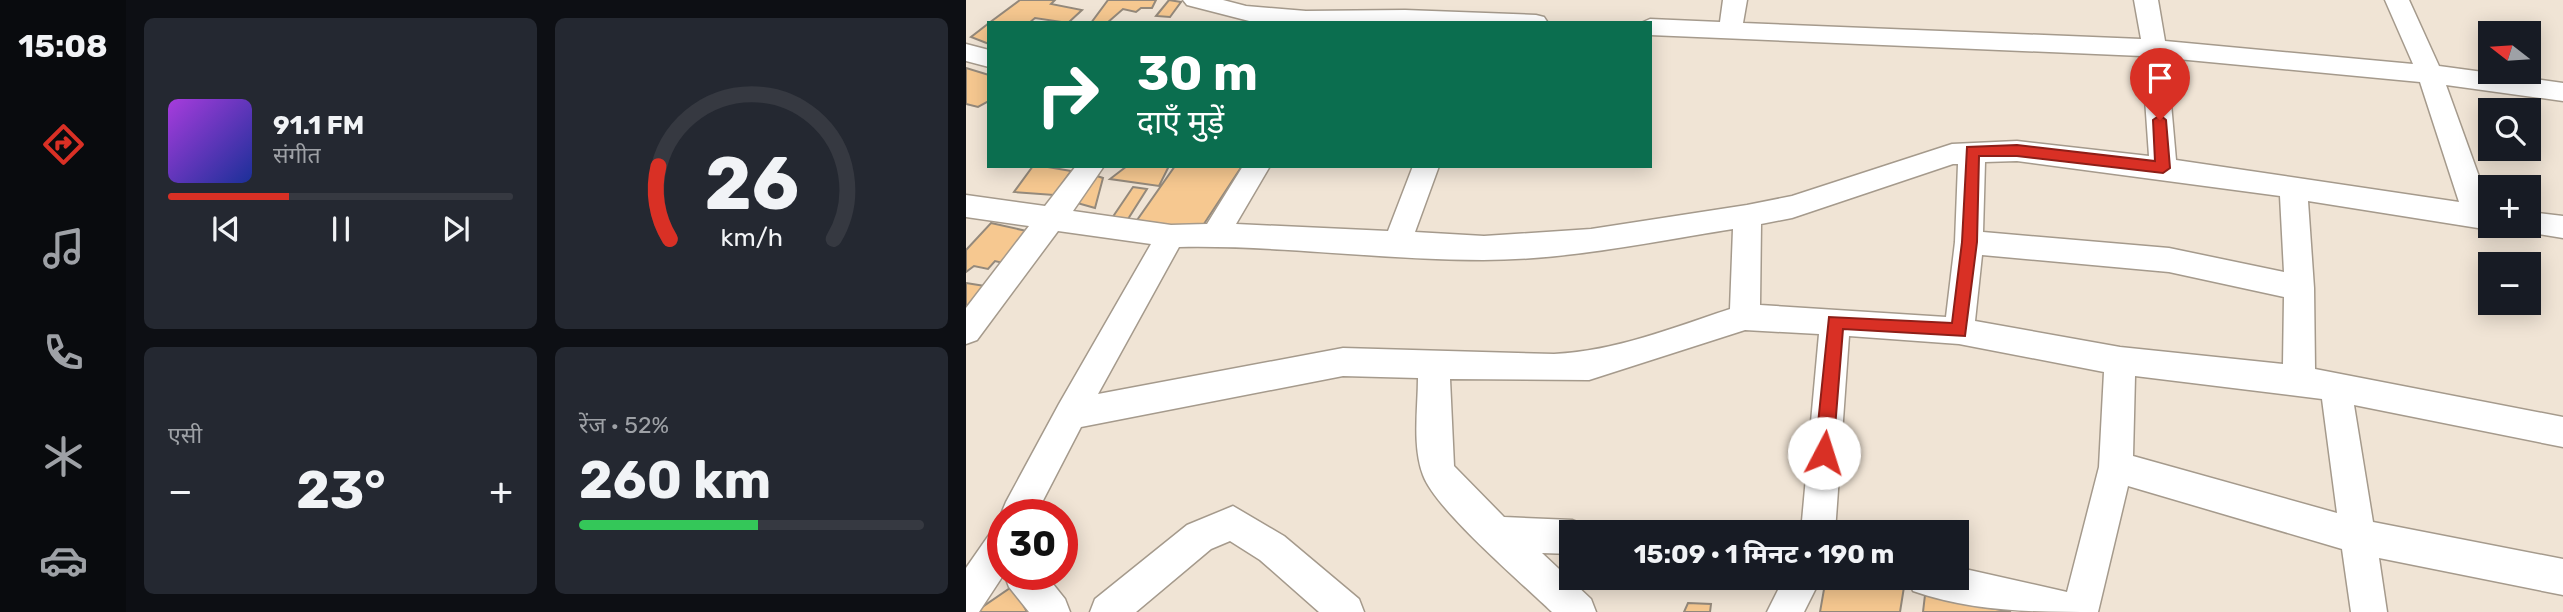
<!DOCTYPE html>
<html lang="hi">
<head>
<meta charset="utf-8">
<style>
	:root { --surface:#171b24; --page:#242831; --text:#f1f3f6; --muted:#9ea1a6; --line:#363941; --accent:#d93025 }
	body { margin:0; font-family:Rubik,"Noto Sans Devanagari",sans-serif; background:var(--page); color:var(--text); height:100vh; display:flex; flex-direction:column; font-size:26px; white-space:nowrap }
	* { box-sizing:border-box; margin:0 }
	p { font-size:23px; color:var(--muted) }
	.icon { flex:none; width:38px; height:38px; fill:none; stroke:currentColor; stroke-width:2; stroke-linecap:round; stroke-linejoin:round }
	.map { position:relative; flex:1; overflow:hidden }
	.drawer { display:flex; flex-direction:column; gap:18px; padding:18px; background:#0d0f14; width:840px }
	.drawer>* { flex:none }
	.guide { position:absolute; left:21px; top:21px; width:665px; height:147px; border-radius:0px; box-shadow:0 4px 18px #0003; background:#0b6e4f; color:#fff; overflow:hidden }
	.needle { width:46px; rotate:287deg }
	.tools { position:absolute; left:1512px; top:21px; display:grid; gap:14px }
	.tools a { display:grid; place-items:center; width:63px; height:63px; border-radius:0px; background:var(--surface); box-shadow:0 4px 18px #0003; font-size:35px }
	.speed { position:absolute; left:21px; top:499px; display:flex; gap:14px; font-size:35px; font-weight:700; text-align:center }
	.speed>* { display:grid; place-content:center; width:91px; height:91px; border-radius:50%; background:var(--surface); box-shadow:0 4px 18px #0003; line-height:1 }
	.speed .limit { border:10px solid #d22; background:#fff; color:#111 }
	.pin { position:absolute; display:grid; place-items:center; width:60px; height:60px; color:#fff; margin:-72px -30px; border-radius:50% 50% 50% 0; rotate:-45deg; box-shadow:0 0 7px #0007 }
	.pin .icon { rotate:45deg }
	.me { position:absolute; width:77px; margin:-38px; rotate:5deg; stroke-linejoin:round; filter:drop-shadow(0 0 5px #0008) }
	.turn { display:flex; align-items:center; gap:24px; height:147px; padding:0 35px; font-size:32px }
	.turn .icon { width:91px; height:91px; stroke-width:2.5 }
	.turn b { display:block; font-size:49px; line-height:60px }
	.big { font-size:52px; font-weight:700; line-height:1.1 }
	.drawer .tile { flex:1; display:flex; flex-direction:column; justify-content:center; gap:10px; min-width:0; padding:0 24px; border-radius:10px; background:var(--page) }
	.drawer .dial { align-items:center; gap:0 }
	.dial svg { height:182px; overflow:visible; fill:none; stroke:var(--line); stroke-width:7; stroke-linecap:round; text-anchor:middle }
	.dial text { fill:var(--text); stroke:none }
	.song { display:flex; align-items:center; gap:21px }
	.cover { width:84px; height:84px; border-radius:10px; background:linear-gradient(135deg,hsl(280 70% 55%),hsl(230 70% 35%)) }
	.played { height:7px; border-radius:4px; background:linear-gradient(90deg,var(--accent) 35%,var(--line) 35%) }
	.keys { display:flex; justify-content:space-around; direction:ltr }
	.heat { display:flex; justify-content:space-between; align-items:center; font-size:38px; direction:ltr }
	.charge { height:10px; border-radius:5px; background:linear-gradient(90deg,#34c759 52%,var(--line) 0) }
	.drawer .tiles { flex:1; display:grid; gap:18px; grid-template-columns:repeat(2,1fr) }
	.trip { position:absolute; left:593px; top:520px; width:410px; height:70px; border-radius:0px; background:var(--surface); box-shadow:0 4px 18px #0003; font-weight:700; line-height:70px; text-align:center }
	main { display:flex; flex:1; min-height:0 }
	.dock { display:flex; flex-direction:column; width:126px; justify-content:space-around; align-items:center; background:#090b0e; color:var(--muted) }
	.dock .icon { width:49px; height:49px }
	.dock .active { color:var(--accent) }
	.dock b { font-size:32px; color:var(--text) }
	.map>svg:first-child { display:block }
	.building { fill:#f6c890; stroke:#94897b; stroke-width:2 }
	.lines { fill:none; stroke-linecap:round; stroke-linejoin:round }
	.minor-casing { stroke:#a59a8c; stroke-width:3 }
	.minor { fill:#fff; fill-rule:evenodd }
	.route { fill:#d93025; stroke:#8d1f18; stroke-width:2 }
</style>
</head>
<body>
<main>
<nav class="dock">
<b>15:08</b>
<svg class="icon active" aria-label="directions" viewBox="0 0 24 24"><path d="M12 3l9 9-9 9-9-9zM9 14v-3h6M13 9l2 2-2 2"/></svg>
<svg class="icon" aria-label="music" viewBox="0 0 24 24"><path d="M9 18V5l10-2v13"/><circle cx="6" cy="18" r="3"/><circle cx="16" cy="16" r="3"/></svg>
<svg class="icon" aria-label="phone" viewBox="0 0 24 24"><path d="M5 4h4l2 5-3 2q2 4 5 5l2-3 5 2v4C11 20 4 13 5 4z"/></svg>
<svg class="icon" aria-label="climate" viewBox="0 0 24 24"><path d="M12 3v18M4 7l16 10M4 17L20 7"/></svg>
<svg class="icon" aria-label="car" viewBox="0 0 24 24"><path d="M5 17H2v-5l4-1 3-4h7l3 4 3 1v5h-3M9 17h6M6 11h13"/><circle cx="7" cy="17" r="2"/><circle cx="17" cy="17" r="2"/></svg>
</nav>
<section class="drawer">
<div class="tiles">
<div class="tile">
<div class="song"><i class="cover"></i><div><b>91.1 FM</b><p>संगीत</p></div></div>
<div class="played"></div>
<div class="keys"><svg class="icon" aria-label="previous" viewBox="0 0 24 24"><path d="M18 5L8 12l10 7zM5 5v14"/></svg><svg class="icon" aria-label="pause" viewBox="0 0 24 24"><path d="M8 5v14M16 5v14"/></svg><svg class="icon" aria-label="next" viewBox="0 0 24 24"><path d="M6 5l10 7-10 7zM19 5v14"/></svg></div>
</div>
<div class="tile dial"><svg viewBox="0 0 100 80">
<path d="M14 69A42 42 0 1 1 86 69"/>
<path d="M14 69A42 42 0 0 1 9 37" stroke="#d93025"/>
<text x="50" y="56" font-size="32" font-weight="700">26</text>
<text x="50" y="72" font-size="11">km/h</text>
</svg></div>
<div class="tile"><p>एसी</p>
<div class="heat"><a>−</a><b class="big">23°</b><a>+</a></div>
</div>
<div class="tile"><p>रेंज · 52%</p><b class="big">260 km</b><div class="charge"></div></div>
</div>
</section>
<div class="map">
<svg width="1597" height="612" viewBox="0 0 1597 612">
	<rect width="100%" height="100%" fill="#f0e4d5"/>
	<path class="building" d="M 54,0 L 89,0 L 85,4 L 116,10 L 102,23 L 69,18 L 63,23 L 23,23 Z
		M 142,0 L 190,0 L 186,8 L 175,8 L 170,12 L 157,9 L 141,23 L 125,23 Z
		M 203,0 L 215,2 L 204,17 L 190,16 Z
		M 23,23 L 23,44 L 5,37 Z
		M 0,68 L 23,75 L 23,101 L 12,107 L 0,104 Z
		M 67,166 L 76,166 L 105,171 L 88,195 L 48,192 Z
		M 161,166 L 203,166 L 193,186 L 144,179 Z
		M 209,166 L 276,166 L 232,233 L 169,223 Z
		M 128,175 L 137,178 L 129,208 L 104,201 Z
		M 167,187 L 181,189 L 162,219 L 144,221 Z
		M 25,223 L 65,232 L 37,263 L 29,261 L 22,269 L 8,266 L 0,272 L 0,250 Z
		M 0,283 L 25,287 L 0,318 Z
		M 860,578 L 898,578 L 938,587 L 934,612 L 854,612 Z
		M 47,586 L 61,612 L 9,612 Z
		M 959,595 L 1045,612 L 957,612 Z
		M 722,603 L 745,604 L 744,612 L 718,612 Z"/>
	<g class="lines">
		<g class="minor-casing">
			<path id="minor" d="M 217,0 L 257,0 L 280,6 L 340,11 L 439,10 L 570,15 L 578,17 L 582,23 L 291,23 L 221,5 Z
				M 757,0 L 781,0 L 777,23 L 1175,39 L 1168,0 L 1192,0 L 1199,41 L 1447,64 L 1419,0 L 1443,0 L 1473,66 L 1597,83 L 1597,101 L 1480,85 L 1524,207 L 1524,226 L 1534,226 L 1512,228 L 1342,201 L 1348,288 L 1349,369 L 1597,417 L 1597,447 L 1388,405 L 1407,522 L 1597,559 L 1597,595 L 1413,558 L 1421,612 L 1385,612 L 1376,549 L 1162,486 L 1132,612 C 1069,612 1007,612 947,591 L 942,578 L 990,578 L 990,567 L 1101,592 L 1133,467 L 1138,372 L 993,344 L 883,336 L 869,532 L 835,532 L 853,334 L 779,330 L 623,380 L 484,379 L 488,466 L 538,517 L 606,520 L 618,525 L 621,532 L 606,532 L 606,554 L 576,553 L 625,599 L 630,612 L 586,612 C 556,583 469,509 457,475 C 446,446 452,408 452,378 L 377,376 L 115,427 L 70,514 L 37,514 L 37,518 L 35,514 L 40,502 L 93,404 L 185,244 L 92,231 L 11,340 L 0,344 L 0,308 L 63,226 L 0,217 L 0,195 L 79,206 L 110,166 L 138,166 L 107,211 L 205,225 L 241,224 L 277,166 L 304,166 L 270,224 L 422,231 L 447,166 L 473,166 L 449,232 L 518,236 L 625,229 L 781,205 L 826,196 L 986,144 L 1051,141 L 1183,156 L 1176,56 L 684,35 L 684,23 L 675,23 L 684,19 L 754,22 ZM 1201,58 L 1454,82 L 1493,202 L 1210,160 ZM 1051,161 L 1314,196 L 1318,272 L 1203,248 L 1017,232 L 1019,162 ZM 987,164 L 992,164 L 989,242 L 980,317 L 794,305 L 795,224 L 826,218 ZM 767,229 L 764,309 C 706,328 650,351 588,354 L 377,348 L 132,394 L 213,247 C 315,245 416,260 517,260 C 601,260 685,242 767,229 ZM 1016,255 L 1203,272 L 1318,297 L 1317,364 L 1154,347 L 1009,321 ZM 1169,376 L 1356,399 L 1371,513 L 1167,456 Z
				M 0,44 L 23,50 L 23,67 L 0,61 Z
				M 1563,212 L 1597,216 L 1597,238 L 1553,231 L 1550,226 L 1563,226 Z
				M 267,506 L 318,536 L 393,599 L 398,612 L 353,612 L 294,560 L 264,541 L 245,549 L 170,612 L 124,612 L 129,599 L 221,525 Z
				M 37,527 L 38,574 L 13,612 L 0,612 L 0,568 L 25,532 Z
				M 38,574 L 79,574 L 99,599 L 104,612 L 63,612 L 43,587 Z
				M 818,578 L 855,578 L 838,612 L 801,612 Z"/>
		</g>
		<use href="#minor" class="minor"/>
	</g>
	<path class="route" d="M 1194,115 L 1200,120 L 1204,168 L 1197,173 L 1051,156 L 1013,156 L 1011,242 L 999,336 L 877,329 L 867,453 L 864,459 L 858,462 L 852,459 L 849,453 L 863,317 L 986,323 L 996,242 L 1001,147 L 1051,145 L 1189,161 L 1187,120 Z"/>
</svg>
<div class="tools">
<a><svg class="needle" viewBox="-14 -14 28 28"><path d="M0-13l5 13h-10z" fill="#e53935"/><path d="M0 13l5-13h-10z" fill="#9ea1a6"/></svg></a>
<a><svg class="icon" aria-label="search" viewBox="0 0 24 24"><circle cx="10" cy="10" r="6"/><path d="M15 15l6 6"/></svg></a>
<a>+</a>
<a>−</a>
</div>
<div class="speed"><div class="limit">30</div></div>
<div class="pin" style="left:1194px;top:120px;background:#d93025"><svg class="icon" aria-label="arrive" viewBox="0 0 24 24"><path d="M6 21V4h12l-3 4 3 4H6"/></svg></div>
<svg class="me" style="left:858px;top:453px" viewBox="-20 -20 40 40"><circle r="19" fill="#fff"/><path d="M0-13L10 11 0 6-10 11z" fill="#d93025"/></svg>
<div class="trip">15:09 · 1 मिनट · 190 m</div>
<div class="guide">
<div class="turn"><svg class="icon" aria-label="right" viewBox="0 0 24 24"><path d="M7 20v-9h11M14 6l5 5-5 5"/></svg><div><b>30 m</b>दाएँ मुड़ें</div></div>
</div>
</div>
</main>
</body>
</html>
